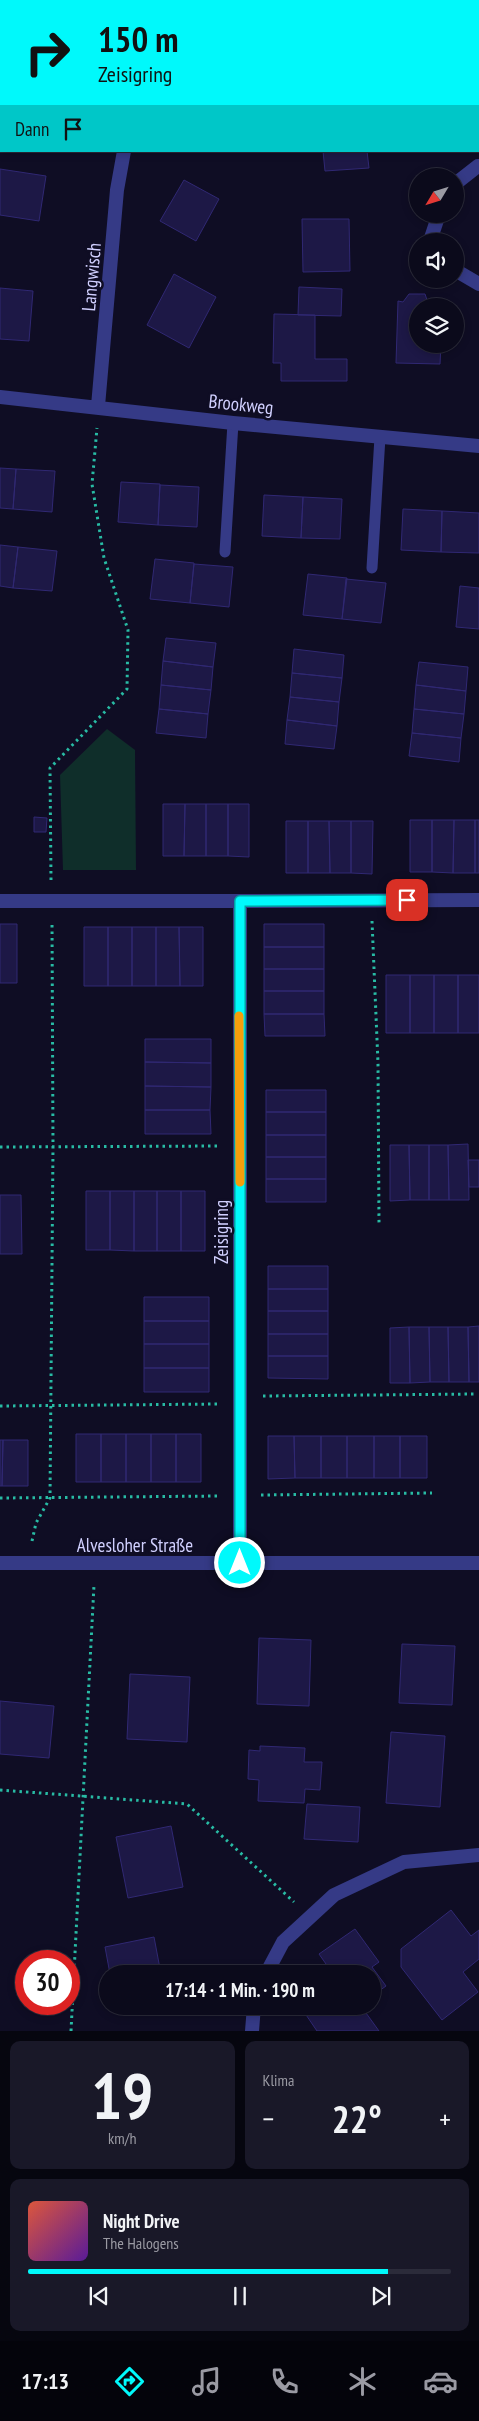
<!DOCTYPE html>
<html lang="de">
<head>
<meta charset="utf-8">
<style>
	:root { --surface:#0b0a1b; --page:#191828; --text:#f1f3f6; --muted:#9a9aa3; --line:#2b2b3a; --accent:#00f9fb }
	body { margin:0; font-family:"PT Sans Narrow",sans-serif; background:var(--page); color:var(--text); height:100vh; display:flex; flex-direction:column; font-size:19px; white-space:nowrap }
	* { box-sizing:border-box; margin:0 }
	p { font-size:16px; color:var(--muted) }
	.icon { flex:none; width:28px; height:28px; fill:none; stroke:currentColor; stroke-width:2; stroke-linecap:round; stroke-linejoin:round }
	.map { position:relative; height:2031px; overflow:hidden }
	.sheet { display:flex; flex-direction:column; gap:10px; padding:10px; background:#06060f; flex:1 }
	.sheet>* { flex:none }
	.guide { position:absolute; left:0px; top:0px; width:480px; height:152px; box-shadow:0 2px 8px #0003,0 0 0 1px var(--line); background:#00f9fb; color:#111; overflow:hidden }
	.needle { width:32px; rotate:232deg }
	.controls { position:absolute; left:409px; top:168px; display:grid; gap:10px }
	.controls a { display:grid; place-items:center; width:55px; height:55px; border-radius:50%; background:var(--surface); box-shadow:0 2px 8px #0003,0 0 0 1px var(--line); font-size:25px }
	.speed { position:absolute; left:15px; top:1950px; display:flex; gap:10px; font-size:25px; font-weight:700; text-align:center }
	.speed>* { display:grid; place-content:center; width:65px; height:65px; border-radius:50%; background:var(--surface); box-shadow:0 2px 8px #0003,0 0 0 1px var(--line); line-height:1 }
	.speed .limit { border:8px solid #d22; background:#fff; color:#111 }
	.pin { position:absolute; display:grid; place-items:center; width:42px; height:42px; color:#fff; margin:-21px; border-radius:10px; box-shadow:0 2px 8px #0006 }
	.me { position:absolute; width:55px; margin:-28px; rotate:0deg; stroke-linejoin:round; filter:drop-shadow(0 0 4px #0008) }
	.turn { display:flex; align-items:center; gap:18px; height:105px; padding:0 15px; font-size:22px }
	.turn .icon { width:65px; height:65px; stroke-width:2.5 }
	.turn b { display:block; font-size:35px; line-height:42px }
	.then { display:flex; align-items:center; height:48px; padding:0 15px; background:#0003; gap:10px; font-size:19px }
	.big { font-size:38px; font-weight:600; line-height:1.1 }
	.sheet .card { flex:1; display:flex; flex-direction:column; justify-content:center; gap:8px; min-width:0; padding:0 18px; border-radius:10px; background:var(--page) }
	.sheet .dial { align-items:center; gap:0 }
	.dial b { font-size:65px; line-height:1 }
	.song { display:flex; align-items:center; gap:15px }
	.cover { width:60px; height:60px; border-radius:8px; background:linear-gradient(135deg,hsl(10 70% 55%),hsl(270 70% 35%)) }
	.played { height:5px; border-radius:2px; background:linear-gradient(90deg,var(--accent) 85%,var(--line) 85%) }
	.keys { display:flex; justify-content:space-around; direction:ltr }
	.heat { display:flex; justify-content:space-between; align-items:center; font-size:28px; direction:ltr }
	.sheet .tiles { flex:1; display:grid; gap:10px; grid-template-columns:1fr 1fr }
	.card:last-child { grid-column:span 2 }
	.trip { position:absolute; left:99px; top:1965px; width:282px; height:50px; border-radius:25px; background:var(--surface); box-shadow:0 2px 8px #0003,0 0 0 1px var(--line); font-weight:600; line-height:50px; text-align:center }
	.dock { display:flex; height:80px; justify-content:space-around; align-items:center; background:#04040b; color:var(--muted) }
	.dock .icon { width:35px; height:35px }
	.dock .active { color:var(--accent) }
	.dock b { font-size:22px; color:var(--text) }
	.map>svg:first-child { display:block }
	.green { fill:#0f2e2a }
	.building { fill:#1d1846; stroke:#302873 }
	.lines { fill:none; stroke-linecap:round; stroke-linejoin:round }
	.path { stroke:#28bba4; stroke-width:3; stroke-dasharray:2.5 4; stroke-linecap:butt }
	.service { stroke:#353a86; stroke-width:11 }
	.minor { stroke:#353a86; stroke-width:14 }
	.tertiary { stroke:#353a86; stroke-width:14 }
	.route-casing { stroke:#00a2a3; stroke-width:12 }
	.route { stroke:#00f9fb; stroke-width:9 }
	.slow { stroke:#f59e0b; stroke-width:9 }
	.labels { text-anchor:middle; stroke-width:5; stroke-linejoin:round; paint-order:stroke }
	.street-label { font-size:19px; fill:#d1d0ff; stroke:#0f0d24 }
</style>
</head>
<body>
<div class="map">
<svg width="479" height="2031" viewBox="0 0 479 2031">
	<rect width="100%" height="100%" fill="#0f0d24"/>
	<path class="green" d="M 107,729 L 135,750 L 136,870 L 63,870 L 60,775 Z"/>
	<path class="building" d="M 27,0 L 71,0 L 27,1 Z
		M 246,0 L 294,0 L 246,1 Z
		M 0,90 L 1,90 L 1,136 L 0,136 Z
		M 323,151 L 367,151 L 369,168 L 325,171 Z
		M 0,169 L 46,176 L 39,221 L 0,215 Z
		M 184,180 L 219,199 L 196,241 L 160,221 Z
		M 302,219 L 349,219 L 350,271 L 303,272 Z
		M 174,274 L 216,297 L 189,348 L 147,325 Z
		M 299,287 L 342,289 L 341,316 L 298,315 Z
		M 0,288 L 33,291 L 29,341 L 0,339 Z
		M 409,294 L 425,294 L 428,303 L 443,303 L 442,306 L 418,306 L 418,344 L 441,344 L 440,364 L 396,363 L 398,301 L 403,302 Z
		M 274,314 L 315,315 L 315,359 L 347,359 L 347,381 L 281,381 L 281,363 L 273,363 Z
		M 0,468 L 16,469 L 13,509 L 0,508 Z
		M 16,469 L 55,471 L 52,512 L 13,509 Z
		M 121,482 L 160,484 L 158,525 L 118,522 Z
		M 160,485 L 199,487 L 197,527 L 158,525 Z
		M 264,495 L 303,497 L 301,538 L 262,536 Z
		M 303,497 L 342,499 L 340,539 L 301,538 Z
		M 403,509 L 442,511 L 441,552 L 401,550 Z
		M 442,511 L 479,513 L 479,553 L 441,552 Z
		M 0,545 L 18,547 L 13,588 L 0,586 Z
		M 18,547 L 57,551 L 52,591 L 13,588 Z
		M 155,559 L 194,563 L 190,603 L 150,599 Z
		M 194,564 L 233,567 L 229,607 L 190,603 Z
		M 308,574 L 347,578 L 342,619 L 303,615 Z
		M 346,579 L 386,583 L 381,623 L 342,619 Z
		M 460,586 L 479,588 L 479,629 L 456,627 Z
		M 166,638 L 216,643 L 213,667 L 163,661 Z
		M 294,649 L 344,655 L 342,678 L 292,673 Z
		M 163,661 L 213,667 L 211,690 L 161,685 Z
		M 419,662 L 468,667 L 466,691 L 416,685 Z
		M 292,673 L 342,678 L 339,702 L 290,697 Z
		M 161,685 L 211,690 L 208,714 L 159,709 Z
		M 416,685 L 466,691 L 464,714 L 414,709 Z
		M 290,697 L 339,702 L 337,726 L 287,720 Z
		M 159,709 L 208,714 L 206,738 L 156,733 Z
		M 414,709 L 464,714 L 461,738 L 412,733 Z
		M 287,720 L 337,726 L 334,749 L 285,744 Z
		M 412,733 L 461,738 L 459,762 L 409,756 Z
		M 163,804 L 185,804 L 184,856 L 163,856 Z
		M 185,804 L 206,804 L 206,856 L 184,856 Z
		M 206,804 L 228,804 L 228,856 L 206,856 Z
		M 228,804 L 249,804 L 249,857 L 228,856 Z
		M 34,817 L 47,818 L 46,832 L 34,832 Z
		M 410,820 L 432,820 L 432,872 L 410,872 Z
		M 432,820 L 454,820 L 453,873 L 432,872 Z
		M 454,820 L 475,820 L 475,873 L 453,873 Z
		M 475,820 L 479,820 L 479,873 L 475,873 Z
		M 286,821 L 308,821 L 308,873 L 286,873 Z
		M 308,821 L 329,821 L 330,873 L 308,873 Z
		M 329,821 L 351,821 L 351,873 L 330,873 Z
		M 351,821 L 373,821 L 372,874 L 351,873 Z
		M 0,924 L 17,924 L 17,983 L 0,983 Z
		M 264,924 L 324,924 L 324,947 L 264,947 Z
		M 84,927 L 108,927 L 108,986 L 84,986 Z
		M 108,927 L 132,927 L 132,986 L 108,986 Z
		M 132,927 L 156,927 L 156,986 L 132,986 Z
		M 156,927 L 179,927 L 180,986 L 156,986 Z
		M 179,927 L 203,927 L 203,986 L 180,986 Z
		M 264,947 L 324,947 L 324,969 L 264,969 Z
		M 264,969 L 324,969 L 324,991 L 264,991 Z
		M 386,975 L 410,975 L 410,1033 L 386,1033 Z
		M 410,975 L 434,975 L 434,1033 L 410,1033 Z
		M 434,975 L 458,975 L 458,1033 L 434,1033 Z
		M 458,975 L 479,975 L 479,1033 L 458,1033 Z
		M 264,991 L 324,991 L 324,1014 L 264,1014 Z
		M 264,1014 L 324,1014 L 325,1036 L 265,1036 Z
		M 145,1039 L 211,1039 L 211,1063 L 145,1062 Z
		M 145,1062 L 211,1063 L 211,1087 L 145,1086 Z
		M 145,1086 L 211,1087 L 210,1110 L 145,1110 Z
		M 266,1090 L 326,1090 L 326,1112 L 266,1112 Z
		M 145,1110 L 210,1110 L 211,1134 L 145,1134 Z
		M 266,1112 L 326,1112 L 326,1135 L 266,1135 Z
		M 266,1135 L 326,1135 L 326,1157 L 266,1157 Z
		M 468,1144 L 469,1200 L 449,1200 L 448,1145 Z
		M 390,1145 L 409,1145 L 410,1200 L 390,1201 Z
		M 409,1145 L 429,1145 L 429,1200 L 410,1200 Z
		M 429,1145 L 448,1145 L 449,1200 L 429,1200 Z
		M 266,1157 L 326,1157 L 326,1179 L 266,1179 Z
		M 468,1160 L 479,1160 L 479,1187 L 469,1187 Z
		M 266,1179 L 326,1179 L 326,1202 L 266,1202 Z
		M 86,1191 L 110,1191 L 110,1250 L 86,1250 Z
		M 110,1191 L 134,1191 L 134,1251 L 110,1250 Z
		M 134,1191 L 157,1191 L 157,1251 L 134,1251 Z
		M 157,1191 L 181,1191 L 181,1251 L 157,1251 Z
		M 181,1191 L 205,1191 L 205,1251 L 181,1251 Z
		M 0,1195 L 21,1195 L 22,1254 L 0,1254 Z
		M 268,1266 L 328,1266 L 328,1289 L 268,1289 Z
		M 268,1289 L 328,1289 L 328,1311 L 268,1311 Z
		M 144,1297 L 209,1297 L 209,1321 L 144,1321 Z
		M 268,1311 L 328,1311 L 328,1334 L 268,1334 Z
		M 144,1321 L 209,1321 L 209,1344 L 144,1344 Z
		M 479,1326 L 479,1382 L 469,1382 L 468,1327 Z
		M 409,1327 L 410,1383 L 390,1383 L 390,1328 Z
		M 409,1327 L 429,1327 L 430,1382 L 410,1383 Z
		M 429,1327 L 448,1327 L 449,1382 L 430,1382 Z
		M 448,1327 L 468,1327 L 469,1382 L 449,1382 Z
		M 268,1334 L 328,1334 L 328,1356 L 268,1356 Z
		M 144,1344 L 209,1344 L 209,1368 L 144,1368 Z
		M 268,1356 L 328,1356 L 328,1379 L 268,1378 Z
		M 144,1368 L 209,1368 L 209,1392 L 144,1392 Z
		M 76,1434 L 101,1434 L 101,1482 L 76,1482 Z
		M 101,1434 L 126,1434 L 126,1482 L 101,1482 Z
		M 126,1434 L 151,1434 L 151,1482 L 126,1482 Z
		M 151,1434 L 176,1434 L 176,1482 L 151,1482 Z
		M 176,1434 L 201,1434 L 201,1482 L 176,1482 Z
		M 268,1436 L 294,1436 L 295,1478 L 268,1479 Z
		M 294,1436 L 321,1436 L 321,1478 L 295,1478 Z
		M 321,1436 L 347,1436 L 347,1478 L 321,1478 Z
		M 347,1436 L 374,1436 L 374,1478 L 347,1478 Z
		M 374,1436 L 400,1436 L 400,1478 L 374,1478 Z
		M 400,1436 L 427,1436 L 427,1478 L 400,1478 Z
		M 0,1440 L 3,1440 L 2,1486 L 0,1486 Z
		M 3,1440 L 28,1440 L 28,1486 L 2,1486 Z
		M 259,1638 L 311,1640 L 309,1706 L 257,1704 Z
		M 402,1644 L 455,1646 L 452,1705 L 399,1703 Z
		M 130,1674 L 190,1677 L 187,1742 L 127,1739 Z
		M 0,1701 L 54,1706 L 49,1758 L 0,1754 Z
		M 391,1732 L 445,1736 L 440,1807 L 386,1803 Z
		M 260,1746 L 305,1748 L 304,1762 L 322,1762 L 320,1790 L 305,1789 L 304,1803 L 258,1801 L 259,1780 L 248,1779 L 249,1750 L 260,1751 Z
		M 307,1804 L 360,1807 L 358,1842 L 304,1839 Z
		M 171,1826 L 183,1887 L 128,1898 L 116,1837 Z
		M 451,1910 L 471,1936 L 479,1930 L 479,1959 L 463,1972 L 478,1992 L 442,2020 L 401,1967 L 401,1949 Z
		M 355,1929 L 379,1962 L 372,1967 L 386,1986 L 372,1996 L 372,1974 L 333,1974 L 319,1954 Z
		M 154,1937 L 161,1974 L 110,1974 L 105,1947 Z
		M 300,2006 L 361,2006 L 379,2031 L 317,2031 Z"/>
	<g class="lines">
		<path class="path" d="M 51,880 L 50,768 L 127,689 L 128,630 L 104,558 L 92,484 L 97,428
			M 372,921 L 378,1063 L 379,1223
			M 0,1147 L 219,1146
			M 263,1396 L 476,1394
			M 0,1406 L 219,1404
			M 261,1495 L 432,1493
			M 0,1498 L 219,1496
			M 32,1541 L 36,1523 L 50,1498 L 53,1147 L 52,921
			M 0,1790 L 187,1804 L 294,1902
			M 71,2031 L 94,1585"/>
		<path class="service" d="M 225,552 L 233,423
			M 372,568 L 380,437"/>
		<path class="minor" d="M 453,0 L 455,1
			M 175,1 L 176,0
			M 0,51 L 1,51
			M 455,184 L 478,166
			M 430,241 L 439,214
			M 455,270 L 479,284
			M 0,397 L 233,423 L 479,446
			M 98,406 L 117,190 L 124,151
			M 0,901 L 240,901 L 240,1563
			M 240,901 L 479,900
			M 266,1974 L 283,1942 L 334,1895 L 404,1862 L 479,1855
			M 252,2031 L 254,2006"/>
		<path class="tertiary" d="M 0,1563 L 479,1563"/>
	</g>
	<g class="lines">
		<g class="route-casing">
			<path id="route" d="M 240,1563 L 240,901 L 407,900"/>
		</g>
		<use href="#route" class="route"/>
		<path class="slow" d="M 239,1016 L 240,1182"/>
	</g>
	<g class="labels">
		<g class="street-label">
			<text transform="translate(91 277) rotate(-85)" y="7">Langwisch</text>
			<text transform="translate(241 404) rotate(6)" y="7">Brookweg</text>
			<text transform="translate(221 1232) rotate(-90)" y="7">Zeisigring</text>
			<text x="135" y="1552">Alvesloher Straße</text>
		</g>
	</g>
</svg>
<div class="controls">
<a><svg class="needle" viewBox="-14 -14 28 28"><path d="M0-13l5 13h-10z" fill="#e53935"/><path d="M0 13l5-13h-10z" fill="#9a9aa3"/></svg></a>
<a><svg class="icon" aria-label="sound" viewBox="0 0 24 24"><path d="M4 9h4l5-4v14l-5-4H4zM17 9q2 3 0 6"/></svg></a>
<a><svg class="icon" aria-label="layers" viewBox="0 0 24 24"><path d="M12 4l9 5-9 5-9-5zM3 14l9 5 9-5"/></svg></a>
</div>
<div class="speed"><div class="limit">30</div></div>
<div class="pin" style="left:407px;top:900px;background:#d93025"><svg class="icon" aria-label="arrive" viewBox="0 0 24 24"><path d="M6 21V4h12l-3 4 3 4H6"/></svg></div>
<svg class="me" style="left:240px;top:1563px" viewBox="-20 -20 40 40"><circle r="17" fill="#00f9fb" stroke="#fff" stroke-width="3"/><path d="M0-11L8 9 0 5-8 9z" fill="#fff"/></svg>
<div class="trip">17:14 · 1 Min. · 190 m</div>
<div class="guide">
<div class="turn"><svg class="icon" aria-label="right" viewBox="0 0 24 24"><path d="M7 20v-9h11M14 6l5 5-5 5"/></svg><div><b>150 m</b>Zeisigring</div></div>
<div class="then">Dann<svg class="icon" aria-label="arrive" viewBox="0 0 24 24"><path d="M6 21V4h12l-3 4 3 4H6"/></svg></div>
</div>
</div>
<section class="sheet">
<div class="tiles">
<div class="card dial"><b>19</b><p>km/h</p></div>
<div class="card"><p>Klima</p>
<div class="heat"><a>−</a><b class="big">22°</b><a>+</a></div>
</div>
<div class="card">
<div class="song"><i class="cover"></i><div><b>Night Drive</b><p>The Halogens</p></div></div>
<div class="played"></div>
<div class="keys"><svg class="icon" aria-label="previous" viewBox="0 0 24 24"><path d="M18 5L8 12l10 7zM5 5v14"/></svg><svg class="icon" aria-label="pause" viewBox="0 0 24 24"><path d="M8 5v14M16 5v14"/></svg><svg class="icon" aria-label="next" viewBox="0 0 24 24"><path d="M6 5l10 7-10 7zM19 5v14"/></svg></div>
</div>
</div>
</section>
<nav class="dock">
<b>17:13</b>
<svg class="icon active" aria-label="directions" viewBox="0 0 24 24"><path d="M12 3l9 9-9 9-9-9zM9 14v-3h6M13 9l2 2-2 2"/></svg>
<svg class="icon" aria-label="music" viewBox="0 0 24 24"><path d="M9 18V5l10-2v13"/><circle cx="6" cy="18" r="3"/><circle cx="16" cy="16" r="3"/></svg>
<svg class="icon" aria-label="phone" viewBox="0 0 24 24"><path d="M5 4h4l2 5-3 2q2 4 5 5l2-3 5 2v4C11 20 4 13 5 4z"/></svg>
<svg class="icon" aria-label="climate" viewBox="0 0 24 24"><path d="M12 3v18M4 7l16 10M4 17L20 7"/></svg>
<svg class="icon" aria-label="car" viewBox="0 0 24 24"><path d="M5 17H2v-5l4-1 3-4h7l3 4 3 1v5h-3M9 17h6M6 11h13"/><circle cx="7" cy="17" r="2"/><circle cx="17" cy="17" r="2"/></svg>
</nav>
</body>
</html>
